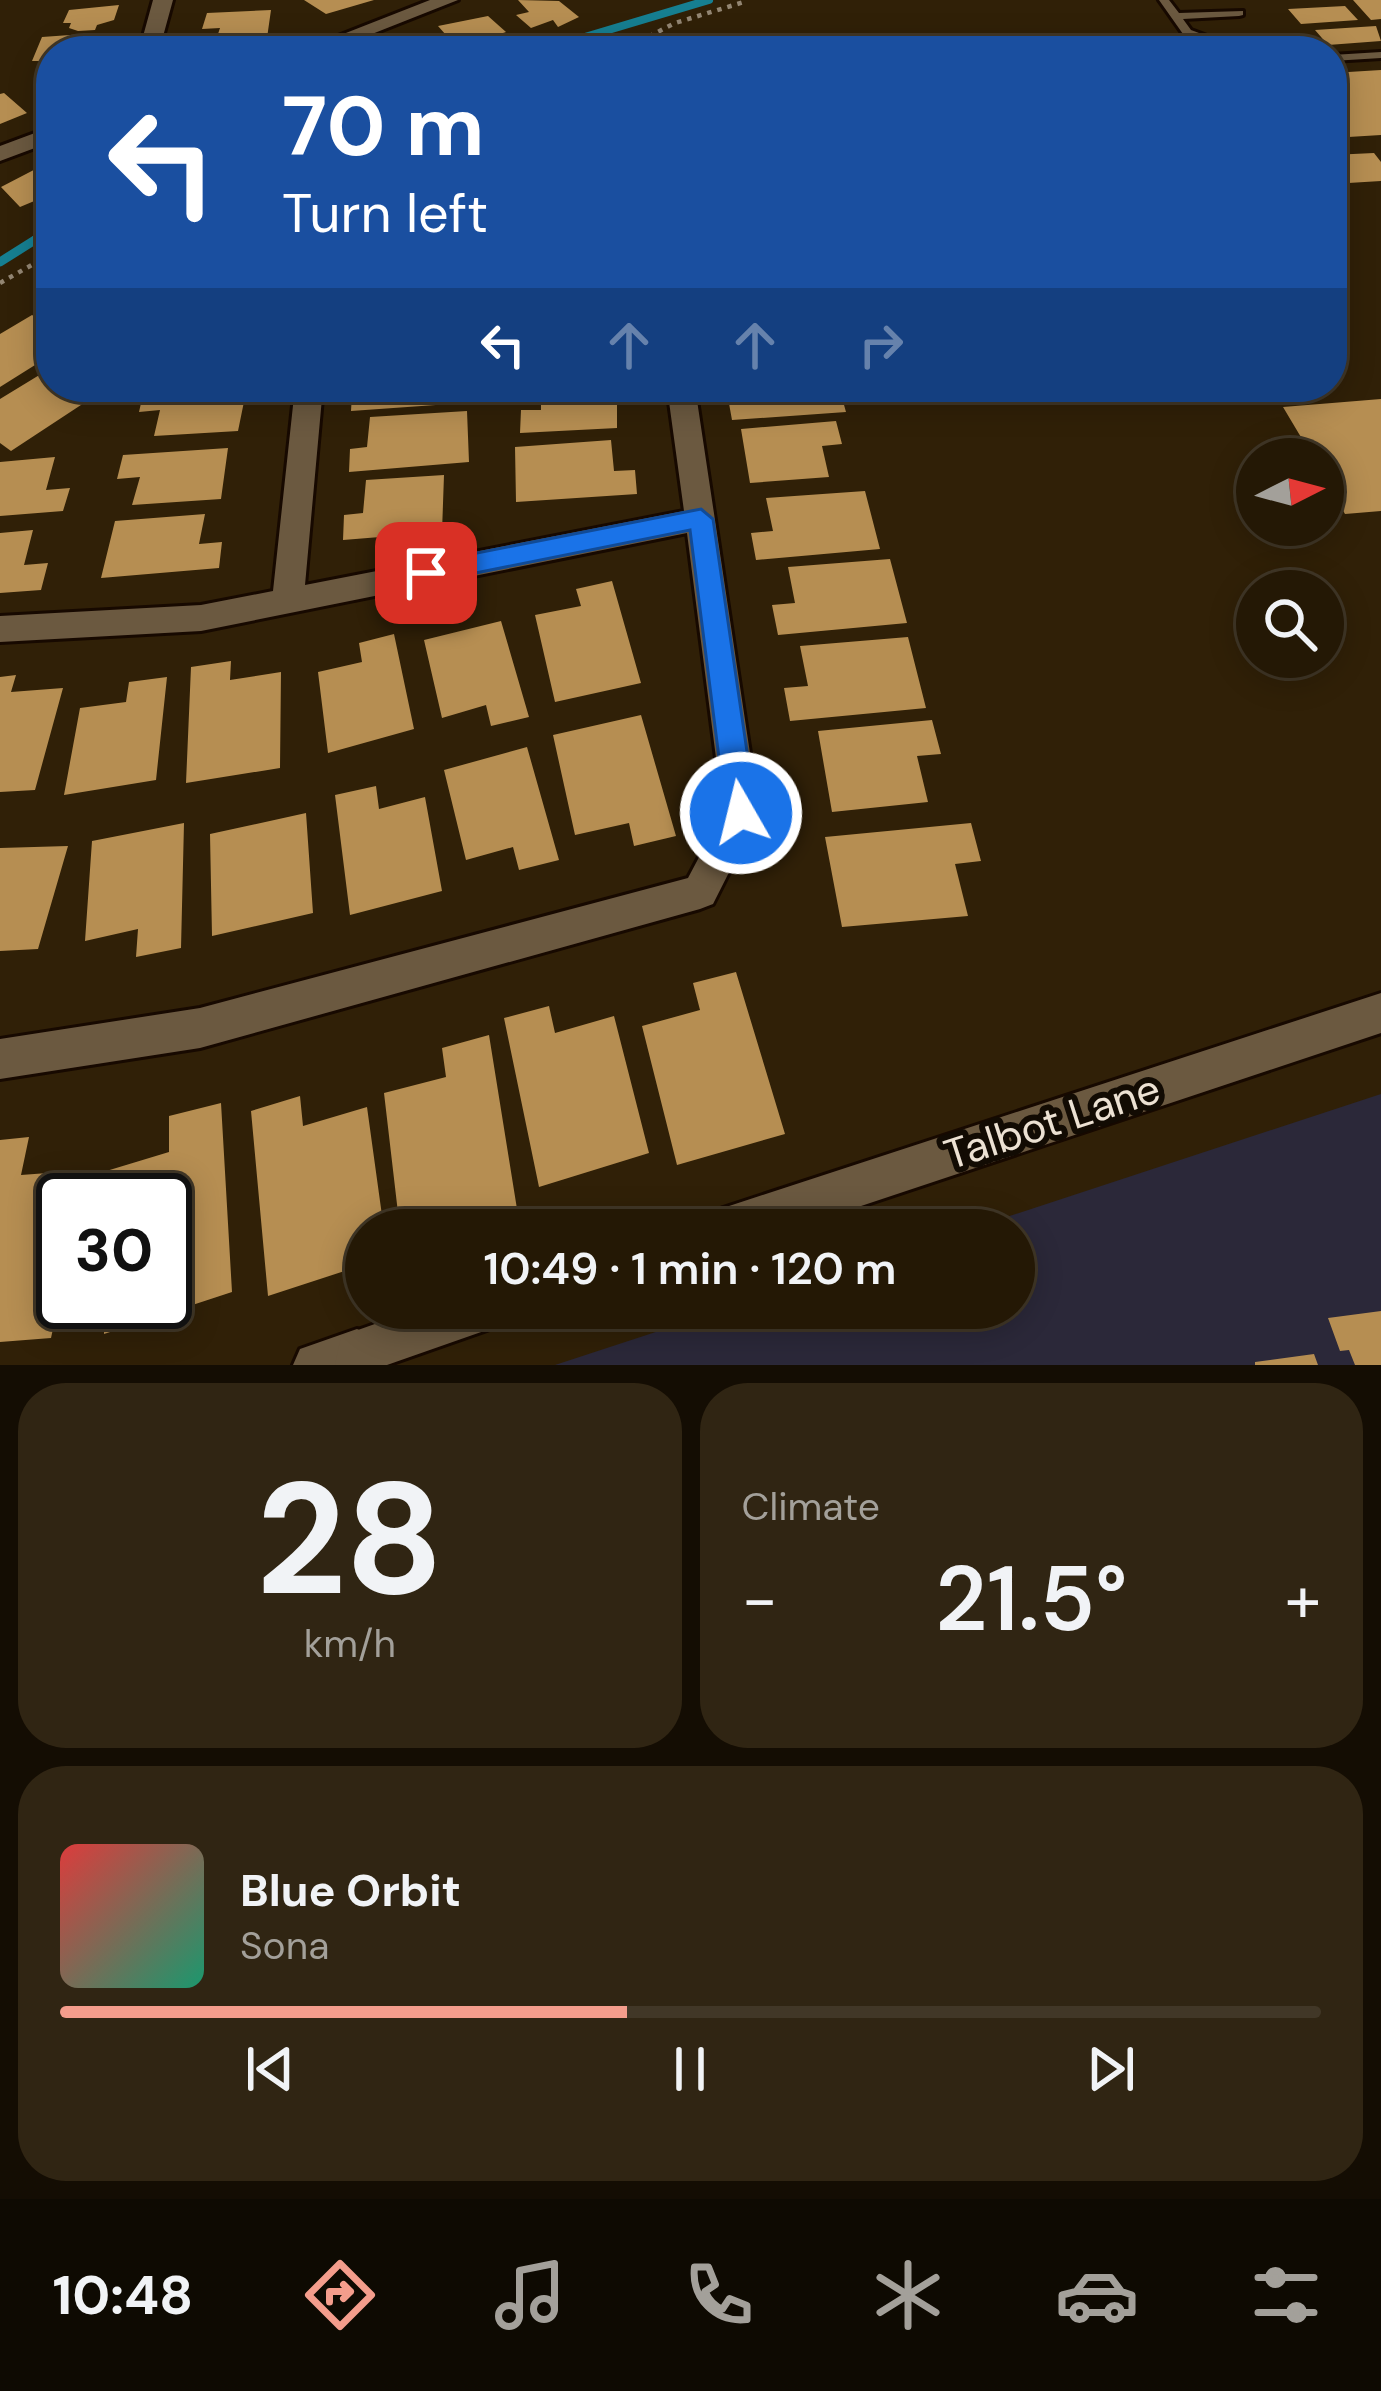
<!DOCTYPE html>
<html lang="en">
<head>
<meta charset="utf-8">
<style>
	:root { --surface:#241805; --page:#302513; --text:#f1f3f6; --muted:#a3a09a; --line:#413727; --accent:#f49d8c }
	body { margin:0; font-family:"DM Sans",sans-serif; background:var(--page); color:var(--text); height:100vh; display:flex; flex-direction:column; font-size:45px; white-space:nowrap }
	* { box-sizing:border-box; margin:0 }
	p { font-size:39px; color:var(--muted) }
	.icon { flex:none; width:66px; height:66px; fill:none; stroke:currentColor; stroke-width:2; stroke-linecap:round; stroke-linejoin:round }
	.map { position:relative; height:1365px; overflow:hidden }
	.details { display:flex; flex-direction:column; gap:18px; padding:18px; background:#140d03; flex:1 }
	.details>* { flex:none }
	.banner { position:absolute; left:36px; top:36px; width:1311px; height:366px; border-radius:48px; box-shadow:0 6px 30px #0003,0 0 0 3px var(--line); background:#1a4fa0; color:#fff; overflow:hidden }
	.needle { width:78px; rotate:84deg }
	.buttons { position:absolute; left:1236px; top:438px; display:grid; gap:24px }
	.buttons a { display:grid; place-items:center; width:108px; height:108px; border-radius:50%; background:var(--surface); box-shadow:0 6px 30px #0003,0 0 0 3px var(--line); font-size:60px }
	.speed { position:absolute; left:36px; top:1173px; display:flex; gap:24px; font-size:60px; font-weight:700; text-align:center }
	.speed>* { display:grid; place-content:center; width:156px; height:156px; border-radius:50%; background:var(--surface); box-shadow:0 6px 30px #0003,0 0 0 3px var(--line); line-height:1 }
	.speed .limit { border:6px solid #111; border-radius:18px; background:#fff; color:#111 }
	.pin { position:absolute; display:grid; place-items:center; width:102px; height:102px; color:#fff; margin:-51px; border-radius:24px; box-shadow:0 6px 18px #0006 }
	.me { position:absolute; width:132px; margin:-66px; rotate:352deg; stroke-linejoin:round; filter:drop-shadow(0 0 9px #0008) }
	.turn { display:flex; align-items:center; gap:42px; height:252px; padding:0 48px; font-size:54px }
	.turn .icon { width:156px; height:156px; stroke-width:2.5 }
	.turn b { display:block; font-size:84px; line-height:102px }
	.lanes { display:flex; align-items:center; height:114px; padding:0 48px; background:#0003; justify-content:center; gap:60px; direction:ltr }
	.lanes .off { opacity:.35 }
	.big { font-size:90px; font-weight:600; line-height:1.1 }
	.details .card { flex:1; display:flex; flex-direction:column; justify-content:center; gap:18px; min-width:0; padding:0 42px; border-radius:48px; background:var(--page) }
	.details .dial { align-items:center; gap:0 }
	.dial b { font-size:156px; line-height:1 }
	.song { display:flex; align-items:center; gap:36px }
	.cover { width:144px; height:144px; border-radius:18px; background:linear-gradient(135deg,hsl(0 70% 55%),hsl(160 70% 35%)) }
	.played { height:12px; border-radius:6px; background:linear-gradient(90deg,var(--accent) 45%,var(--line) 45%) }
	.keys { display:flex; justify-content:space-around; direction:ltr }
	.heat { display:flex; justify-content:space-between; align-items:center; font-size:66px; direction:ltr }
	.details .tiles { flex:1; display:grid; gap:18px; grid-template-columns:1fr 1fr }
	.card:last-child { grid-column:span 2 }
	.trip { position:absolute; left:345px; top:1209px; width:690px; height:120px; border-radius:60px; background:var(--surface); box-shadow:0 6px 30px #0003,0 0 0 3px var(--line); font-weight:600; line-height:120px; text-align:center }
	.tabs { display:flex; height:192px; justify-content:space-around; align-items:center; background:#0e0a02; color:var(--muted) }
	.tabs .icon { width:84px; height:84px }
	.tabs .current { color:var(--accent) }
	.tabs b { font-size:54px; color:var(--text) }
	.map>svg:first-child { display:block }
	.commercial { fill:#2b2839 }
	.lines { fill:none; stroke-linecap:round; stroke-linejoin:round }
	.stream-far1 { stroke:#167f91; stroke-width:8 }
	.stream { stroke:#167f91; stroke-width:9 }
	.building { fill:#b68e52 }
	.service-casing { stroke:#170900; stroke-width:6 }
	.minor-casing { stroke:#170900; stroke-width:6 }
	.tertiary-casing { stroke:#170900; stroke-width:6 }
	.path { stroke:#938673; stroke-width:4.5; stroke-dasharray:4.5 6; stroke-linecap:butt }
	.service { fill:#6b5940; fill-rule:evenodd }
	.minor { fill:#6b5940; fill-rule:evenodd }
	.tertiary { fill:#6b5940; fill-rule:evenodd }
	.route { fill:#1a73e8; stroke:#114b97; stroke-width:3 }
	.labels { text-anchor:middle; stroke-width:12; stroke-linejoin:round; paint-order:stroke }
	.near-street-label { font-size:42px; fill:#ece1d3; stroke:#120b03 }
</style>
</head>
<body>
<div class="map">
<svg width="1381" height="1365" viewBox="0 0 1381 1365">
	<rect width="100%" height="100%" fill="#302007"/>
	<path class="commercial" d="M 1381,1094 L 1381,1365 L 555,1365 L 729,1308 L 1014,1308 L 1014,1230 L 967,1230 Z"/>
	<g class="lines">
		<path class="stream-far1" d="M 538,51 L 709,0
			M 33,241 L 51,229"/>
		<path class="stream" d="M 0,262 L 38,238"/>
	</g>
	<path class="building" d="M 304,0 L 374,0 L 326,14 Z
		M 518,0 L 559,1 L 579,17 L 558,27 L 553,20 L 531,28 L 516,15 L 529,12 Z
		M 1353,0 L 1381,0 L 1381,19 L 1371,20 Z
		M 119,5 L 114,20 L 97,25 L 95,30 L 78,31 L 69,28 L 71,23 L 63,23 L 69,10 Z
		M 1345,6 L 1358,20 L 1301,24 L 1288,9 Z
		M 271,10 L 267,38 L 216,40 L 220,28 L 202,29 L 207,13 Z
		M 488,16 L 506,32 L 497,35 L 508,45 L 496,49 L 489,43 L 475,43 L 445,51 L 433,39 L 446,35 L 438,26 Z
		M 1376,26 L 1381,41 L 1328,45 L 1315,30 Z
		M 84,34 L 82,38 L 107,36 L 102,51 L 51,51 L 51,61 L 32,61 L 42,37 Z
		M 1381,70 L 1381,135 L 1332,138 L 1332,73 Z
		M 4,93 L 27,113 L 0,124 L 0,94 Z
		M 1374,153 L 1381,162 L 1381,181 L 1332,184 L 1332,155 Z
		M 51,161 L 51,194 L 20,207 L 1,187 Z
		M 32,315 L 46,323 L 34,331 L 45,337 L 51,333 L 51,355 L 0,387 L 0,334 Z
		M 41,374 L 51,381 L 51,387 L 60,387 L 84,403 L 11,451 L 0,443 L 0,399 Z
		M 190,387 L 247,387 L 238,431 L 154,436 L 160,410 L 139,412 L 144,390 Z
		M 380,387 L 464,387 L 464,403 L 351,411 L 352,394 L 379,392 Z
		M 541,387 L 617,387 L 617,428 L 520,433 L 521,410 L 541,410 Z
		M 746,387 L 839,387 L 846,412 L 732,420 L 728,398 L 748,397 Z
		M 1381,399 L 1381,511 L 1345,514 L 1323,475 L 1323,459 L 1314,459 L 1283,407 Z
		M 467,411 L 469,462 L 349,472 L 350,449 L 367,447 L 370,417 Z
		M 836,421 L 842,444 L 822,446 L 829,477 L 750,483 L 741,429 Z
		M 611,440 L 614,471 L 635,470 L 637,494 L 516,502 L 515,447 Z
		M 228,448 L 221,499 L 132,505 L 140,477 L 117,479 L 123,455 Z
		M 55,457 L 46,490 L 70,488 L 63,511 L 0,516 L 0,462 Z
		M 444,475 L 442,532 L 343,540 L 344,515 L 363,513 L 366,480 Z
		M 865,491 L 880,549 L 756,560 L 751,533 L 773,531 L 766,498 Z
		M 205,514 L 199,544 L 222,542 L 219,568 L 101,578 L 115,521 Z
		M 33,530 L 24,565 L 48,563 L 41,590 L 0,593 L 0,533 Z
		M 890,559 L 907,623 L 778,635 L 772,605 L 795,603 L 788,567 Z
		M 612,581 L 641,683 L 555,702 L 535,615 L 581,606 L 576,589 Z
		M 501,621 L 529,717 L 491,726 L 486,705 L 442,718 L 424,640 Z
		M 394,634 L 414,729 L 328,753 L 318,672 L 362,662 L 359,643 Z
		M 908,637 L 926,708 L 790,721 L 784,688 L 808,686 L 800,646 Z
		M 231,661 L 230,680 L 281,672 L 280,768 L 186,783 L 191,667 Z
		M 16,675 L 11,692 L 63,688 L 35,790 L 0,792 L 0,677 Z
		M 167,677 L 156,780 L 64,795 L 80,708 L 126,702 L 129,682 Z
		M 641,715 L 676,836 L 634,846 L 629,823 L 575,835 L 553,735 Z
		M 932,720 L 941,754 L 917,756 L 928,802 L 832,812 L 818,731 Z
		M 527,747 L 559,860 L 519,870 L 513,847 L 466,860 L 444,770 Z
		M 376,786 L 379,809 L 425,797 L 442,891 L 350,915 L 335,795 Z
		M 306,813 L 313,913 L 212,936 L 210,834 Z
		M 184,823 L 181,948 L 136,957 L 138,929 L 85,941 L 92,841 Z
		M 971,823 L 981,861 L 955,864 L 968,916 L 842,927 L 825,837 Z
		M 68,846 L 38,949 L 0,951 L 0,848 Z
		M 736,972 L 785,1134 L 677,1165 L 642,1026 L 700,1010 L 693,983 Z
		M 549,1006 L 555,1033 L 614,1016 L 649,1153 L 539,1187 L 504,1018 Z
		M 489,1035 L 517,1209 L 445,1230 L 400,1230 L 384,1093 L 446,1077 L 442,1048 Z
		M 300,1096 L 303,1126 L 367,1107 L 384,1230 L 366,1230 L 366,1264 L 268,1296 L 251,1111 Z
		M 221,1103 L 232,1292 L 104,1334 L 104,1302 L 165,1302 L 165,1200 L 103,1200 L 103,1172 L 169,1152 L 169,1116 Z
		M 29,1137 L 21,1175 L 88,1170 L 81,1200 L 63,1200 L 63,1283 L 51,1338 L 0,1342 L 0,1140 Z
		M 1381,1311 L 1381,1365 L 1355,1365 L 1349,1350 L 1340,1351 L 1328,1318 Z
		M 1314,1354 L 1318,1365 L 1255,1365 L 1255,1362 Z"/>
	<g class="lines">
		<g class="service-casing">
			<path id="service" d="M 1159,0 L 1169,0 L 1179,13 L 1243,11 L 1243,15 L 1239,16 L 1183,19 L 1191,30 L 1247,51 L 1230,51 L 1183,34 Z
				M 1381,52 L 1381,58 L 1332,61 L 1332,55 Z"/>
		</g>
		<g class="minor-casing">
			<path id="minor" d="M 153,0 L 173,0 L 159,51 L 139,51 Z
				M 430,0 L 458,0 L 329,51 L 300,51 Z
				M 51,127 L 51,142 L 0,161 L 0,146 Z
				M 295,387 L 323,387 L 305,585 L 684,511 L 667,387 L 695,387 L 759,813 L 713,904 L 700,909 L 200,1048 L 0,1079 L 0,1039 L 200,1008 L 688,878 L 723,812 L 687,533 L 201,631 L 0,642 L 0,616 L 201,605 L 273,591 Z
				M 357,1329 L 373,1336 L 380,1352 L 375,1365 L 293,1365 L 300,1349 Z"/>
		</g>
		<g class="tertiary-casing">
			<path id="tertiary" d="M 1381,993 L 1381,1033 L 789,1230 L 701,1230 L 708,1215 L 723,1208 Z
				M 420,1308 L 511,1308 L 504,1324 L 387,1365 L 335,1365 L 341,1336 Z"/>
		</g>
		<path class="path" d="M 621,51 L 675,23 L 744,2
			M 0,283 L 51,254"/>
		<use href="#service" class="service"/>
		<use href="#minor" class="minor"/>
		<use href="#tertiary" class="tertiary"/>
	</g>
	<path class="route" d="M 701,509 L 713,519 L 756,813 L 751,823 L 741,826 L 731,823 L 726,813 L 690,530 L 426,583 L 413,573 L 426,563 Z"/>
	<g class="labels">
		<g class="near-street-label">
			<text transform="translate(1052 1121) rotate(-18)" y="15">Talbot Lane</text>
		</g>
	</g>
</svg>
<div class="buttons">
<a><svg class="needle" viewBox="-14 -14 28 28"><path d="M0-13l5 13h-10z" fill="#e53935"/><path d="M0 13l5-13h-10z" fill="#a3a09a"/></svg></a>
<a><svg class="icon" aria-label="search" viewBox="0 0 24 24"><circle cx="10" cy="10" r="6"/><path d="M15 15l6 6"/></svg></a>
</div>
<div class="speed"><div class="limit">30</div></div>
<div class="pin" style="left:426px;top:573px;background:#d93025"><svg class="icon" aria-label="arrive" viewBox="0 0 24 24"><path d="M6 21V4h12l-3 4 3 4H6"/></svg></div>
<svg class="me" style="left:741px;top:813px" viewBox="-20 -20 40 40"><circle r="17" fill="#1a73e8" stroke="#fff" stroke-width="3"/><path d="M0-11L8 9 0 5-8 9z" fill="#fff"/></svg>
<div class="trip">10:49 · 1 min · 120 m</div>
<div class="banner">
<div class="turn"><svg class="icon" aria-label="left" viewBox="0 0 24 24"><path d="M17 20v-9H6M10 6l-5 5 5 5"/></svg><div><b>70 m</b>Turn left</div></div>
<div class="lanes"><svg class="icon" aria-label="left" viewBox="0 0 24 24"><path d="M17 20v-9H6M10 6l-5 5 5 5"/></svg><svg class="icon off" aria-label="ahead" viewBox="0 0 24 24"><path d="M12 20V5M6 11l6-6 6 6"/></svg><svg class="icon off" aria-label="ahead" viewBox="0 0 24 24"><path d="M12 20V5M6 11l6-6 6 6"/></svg><svg class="icon off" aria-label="right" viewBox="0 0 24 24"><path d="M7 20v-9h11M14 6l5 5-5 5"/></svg></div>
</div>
</div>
<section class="details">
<div class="tiles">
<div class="card dial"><b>28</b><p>km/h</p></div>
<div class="card"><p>Climate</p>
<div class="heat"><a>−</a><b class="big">21.5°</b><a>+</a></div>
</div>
<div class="card">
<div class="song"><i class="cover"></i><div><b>Blue Orbit</b><p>Sona</p></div></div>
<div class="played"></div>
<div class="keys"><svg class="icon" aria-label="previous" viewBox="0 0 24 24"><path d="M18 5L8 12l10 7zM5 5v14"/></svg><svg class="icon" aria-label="pause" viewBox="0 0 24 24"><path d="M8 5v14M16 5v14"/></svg><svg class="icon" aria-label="next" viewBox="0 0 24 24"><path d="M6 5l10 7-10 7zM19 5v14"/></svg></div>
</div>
</div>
</section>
<nav class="tabs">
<b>10:48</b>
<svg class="icon current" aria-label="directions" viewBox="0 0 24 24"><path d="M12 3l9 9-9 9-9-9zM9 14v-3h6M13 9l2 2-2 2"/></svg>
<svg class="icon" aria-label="music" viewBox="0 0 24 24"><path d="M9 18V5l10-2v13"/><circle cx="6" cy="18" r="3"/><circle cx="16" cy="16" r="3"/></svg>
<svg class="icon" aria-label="phone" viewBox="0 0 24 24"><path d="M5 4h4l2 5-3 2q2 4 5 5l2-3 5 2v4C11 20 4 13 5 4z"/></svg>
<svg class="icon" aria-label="climate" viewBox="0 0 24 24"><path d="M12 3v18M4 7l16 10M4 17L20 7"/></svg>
<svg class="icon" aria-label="car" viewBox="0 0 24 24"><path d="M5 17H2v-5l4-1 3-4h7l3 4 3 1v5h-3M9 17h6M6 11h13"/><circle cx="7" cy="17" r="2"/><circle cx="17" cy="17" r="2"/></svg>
<svg class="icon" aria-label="filters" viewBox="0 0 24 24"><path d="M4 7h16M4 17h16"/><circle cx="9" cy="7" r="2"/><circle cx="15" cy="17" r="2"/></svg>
</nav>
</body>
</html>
